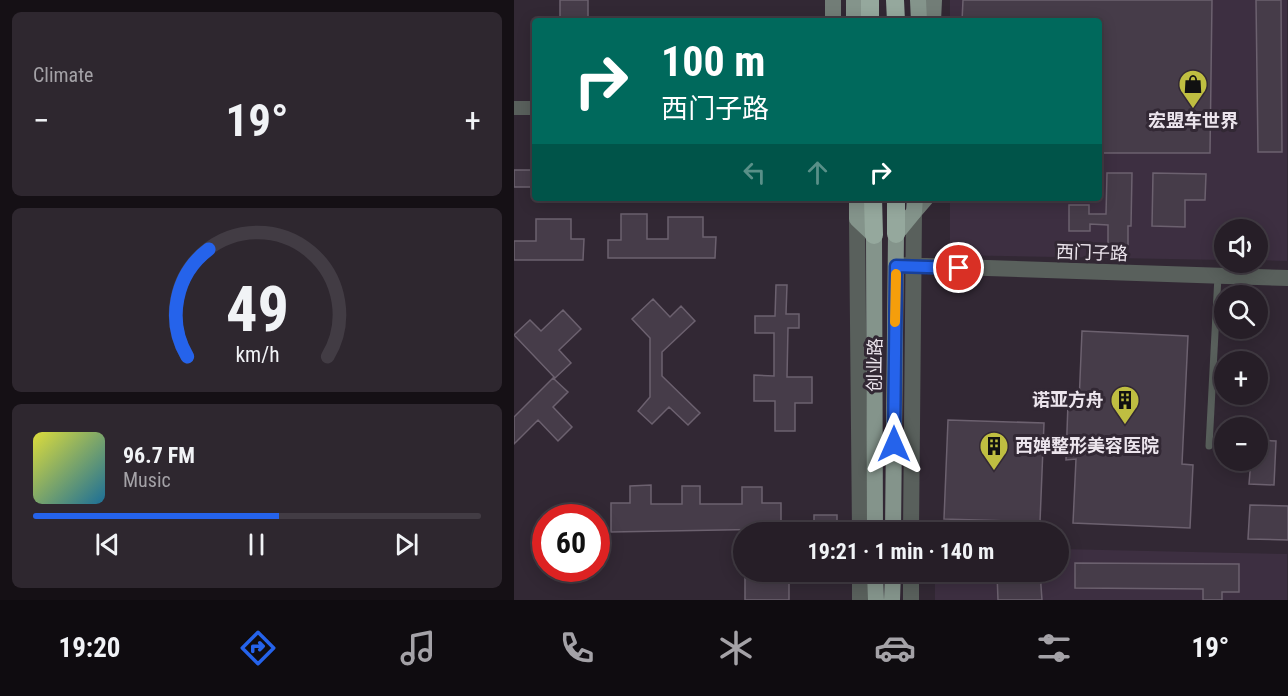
<!DOCTYPE html>
<html lang="en">
<head>
<meta charset="utf-8">
<style>
	:root { --surface:#261e27; --page:#2e272f; --text:#f1f3f6; --muted:#a4a2a7; --line:#423c44; --accent:#2563eb }
	body { margin:0; font-family:"Roboto Condensed","Noto Sans SC",sans-serif; background:var(--page); color:var(--text); height:100vh; display:flex; flex-direction:column; font-size:22px; white-space:nowrap }
	* { box-sizing:border-box; margin:0 }
	p { font-size:20px; color:var(--muted) }
	.icon { flex:none; width:33px; height:33px; fill:none; stroke:currentColor; stroke-width:2; stroke-linecap:round; stroke-linejoin:round }
	.map { position:relative; flex:1; overflow:hidden }
	.sheet { display:flex; flex-direction:column; gap:12px; padding:12px; background:#151015; width:514px }
	.sheet>* { flex:none }
	.top-card { position:absolute; left:18px; top:18px; width:570px; height:183px; border-radius:6px; box-shadow:0 3px 15px #0003,0 0 0 2px var(--line); background:#00695c; color:#fff; overflow:hidden }
	.controls { position:absolute; left:700px; top:219px; display:grid; gap:12px }
	.controls a { display:grid; place-items:center; width:54px; height:54px; border-radius:50%; background:var(--surface); box-shadow:0 3px 15px #0003,0 0 0 2px var(--line); font-size:30px }
	.speed { position:absolute; left:18px; top:504px; display:flex; gap:12px; font-size:30px; font-weight:700; text-align:center }
	.speed>* { display:grid; place-content:center; width:78px; height:78px; border-radius:50%; background:var(--surface); box-shadow:0 3px 15px #0003,0 0 0 2px var(--line); line-height:1 }
	.speed .limit { border:9px solid #d22; background:#fff; color:#111 }
	.pin { position:absolute; display:grid; place-items:center; width:51px; height:51px; color:#fff; margin:-26px; border:3px solid #fff; border-radius:50%; box-shadow:0 2px 6px #0007 }
	.me { position:absolute; width:66px; margin:-33px; rotate:0deg; stroke-linejoin:round; filter:drop-shadow(0 0 4px #0008) }
	.turn { display:flex; align-items:center; gap:21px; height:126px; padding:0 30px; font-size:27px }
	.turn .icon { width:78px; height:78px; stroke-width:2.5 }
	.turn b { display:block; font-size:42px; line-height:51px }
	.lanes { display:flex; align-items:center; height:57px; padding:0 30px; background:#0003; justify-content:center; gap:30px; direction:ltr }
	.lanes .off { opacity:.35 }
	.big { font-size:45px; font-weight:700; line-height:1.1 }
	.sheet .widget { flex:1; display:flex; flex-direction:column; justify-content:center; gap:9px; min-width:0; padding:0 21px; border-radius:9px; background:var(--page) }
	.sheet .dial { align-items:center; gap:0 }
	.dial svg { height:156px; overflow:visible; fill:none; stroke:var(--line); stroke-width:7; stroke-linecap:round; text-anchor:middle }
	.dial text { fill:var(--text); stroke:none }
	.song { display:flex; align-items:center; gap:18px }
	.cover { width:72px; height:72px; border-radius:9px; background:linear-gradient(135deg,hsl(60 70% 55%),hsl(200 70% 35%)) }
	.played { height:6px; border-radius:3px; background:linear-gradient(90deg,var(--accent) 55%,var(--line) 55%) }
	.keys { display:flex; justify-content:space-around; direction:ltr }
	.heat { display:flex; justify-content:space-between; align-items:center; font-size:33px; direction:ltr }
	.trip { position:absolute; left:219px; top:522px; width:336px; height:60px; border-radius:30px; background:var(--surface); box-shadow:0 3px 15px #0003,0 0 0 2px var(--line); font-weight:700; line-height:60px; text-align:center }
	.menu { display:flex; height:96px; justify-content:space-around; align-items:center; background:#0f0c10; color:var(--muted) }
	.menu .icon { width:42px; height:42px }
	.menu .active { color:var(--accent) }
	.menu b { font-size:27px; color:var(--text) }
	main { display:flex; flex:1; min-height:0 }
	.map>svg:first-child { display:block }
	.built { fill:#3d2f41 }
	.building { fill:#463c49; stroke:#6c616f; stroke-width:1.5 }
	.lines { fill:none; stroke-linecap:round; stroke-linejoin:round }
	.service { stroke:#59605c; stroke-width:7 }
	.minor { stroke:#59605c; stroke-width:14 }
	.tertiary { stroke:#59605c; stroke-width:16 }
	.secondary { stroke:#727d77; stroke-width:16 }
	.primary { stroke:#84948b; stroke-width:16 }
	.motorway { stroke:#95a89d; stroke-width:18 }
	.route-casing { stroke:#184099; stroke-width:15 }
	.route { stroke:#2563eb; stroke-width:10 }
	.slow { stroke:#f59e0b; stroke-width:10 }
	.labels { text-anchor:middle; stroke-width:6; stroke-linejoin:round; paint-order:stroke }
	.poi-label { font-size:18px; font-weight:bold; fill:#ece5ed; stroke:#322834 }
	.street-label { font-size:18px; fill:#ece5ed; stroke:#322834 }
</style>
</head>
<body>
<main>
<section class="sheet">
<div class="widget"><p>Climate</p>
<div class="heat"><a>−</a><b class="big">19°</b><a>+</a></div>
</div>
<div class="widget dial"><svg viewBox="0 0 100 80">
<path d="M14 69A42 42 0 1 1 86 69"/>
<path d="M14 69A42 42 0 0 1 25 14" stroke="#2563eb"/>
<text x="50" y="56" font-size="32" font-weight="700">49</text>
<text x="50" y="72" font-size="11">km/h</text>
</svg></div>
<div class="widget">
<div class="song"><i class="cover"></i><div><b>96.7 FM</b><p>Music</p></div></div>
<div class="played"></div>
<div class="keys"><svg class="icon" aria-label="previous" viewBox="0 0 24 24"><path d="M18 5L8 12l10 7zM5 5v14"/></svg><svg class="icon" aria-label="pause" viewBox="0 0 24 24"><path d="M8 5v14M16 5v14"/></svg><svg class="icon" aria-label="next" viewBox="0 0 24 24"><path d="M6 5l10 7-10 7zM19 5v14"/></svg></div>
</div>
</section>
<div class="map">
<svg width="774" height="600" viewBox="0 0 774 600">
	<rect width="100%" height="100%" fill="#322834"/>
	<path class="built" d="M 436,0 L 773,0 L 773,261 L 744,260 L 744,230 L 711,230 L 711,260 L 436,255 L 436,198 L 585,198 L 585,21 L 436,21 Z
		M 545,549 L 773,554 L 773,600 L 421,600 L 421,572 L 544,572 Z"/>
	<path class="building" d="M 46,0 L 74,0 L 74,21 L 46,21 Z
		M 449,0 L 698,0 L 696,153 L 585,153 L 585,21 L 448,21 Z
		M 742,0 L 767,0 L 768,152 L 744,152 Z
		M 0,170 L 21,170 L 21,187 L 0,187 Z
		M 593,173 L 618,173 L 617,226 L 614,226 L 614,245 L 594,245 L 594,225 L 576,224 L 576,231 L 555,231 L 555,205 L 575,205 L 575,214 L 592,214 Z
		M 639,173 L 692,174 L 691,200 L 671,200 L 671,227 L 638,226 Z
		M 107,214 L 133,214 L 133,239 L 154,239 L 154,217 L 189,217 L 189,237 L 202,237 L 201,258 L 94,258 L 94,240 L 107,240 Z
		M 22,219 L 57,219 L 57,239 L 70,239 L 69,260 L 0,260 L 0,241 L 22,241 Z
		M 262,285 L 273,285 L 272,314 L 285,314 L 285,328 L 274,328 L 273,377 L 298,377 L 298,403 L 281,403 L 281,431 L 261,431 L 261,401 L 240,401 L 240,375 L 260,376 L 260,333 L 241,333 L 241,316 L 261,316 Z
		M 139,299 L 156,317 L 167,306 L 181,321 L 148,352 L 148,376 L 186,413 L 174,425 L 155,407 L 138,424 L 124,411 L 136,397 L 136,338 L 118,319 Z
		M 49,310 L 67,329 L 45,350 L 57,363 L 41,378 L 0,335 L 16,320 L 27,331 Z
		M 568,331 L 674,336 L 668,464 L 679,465 L 676,528 L 559,523 L 562,459 L 552,460 L 554,403 L 565,403 Z
		M 39,378 L 54,392 L 39,407 L 58,427 L 44,441 L 24,420 L 0,444 L 0,417 Z
		M 434,420 L 530,423 L 526,522 L 430,519 Z
		M 744,440 L 762,441 L 760,485 L 735,484 L 737,460 L 744,460 Z
		M 137,485 L 137,504 L 168,504 L 168,486 L 186,486 L 186,504 L 228,504 L 228,487 L 248,487 L 248,503 L 267,503 L 267,529 L 97,532 L 97,503 L 116,503 L 116,486 Z
		M 736,505 L 774,506 L 774,540 L 734,539 Z
		M 300,515 L 323,515 L 323,532 L 300,532 Z
		M 561,563 L 725,564 L 725,592 L 708,592 L 708,600 L 689,600 L 689,589 L 561,588 Z
		M 231,572 L 275,572 L 275,600 L 231,600 Z
		M 300,572 L 318,572 L 318,583 L 300,583 Z
		M 526,572 L 528,600 L 484,600 L 483,573 Z"/>
	<g class="lines">
		<path class="service" d="M 695,446 L 704,276"/>
		<path class="minor" d="M 0,108 L 21,108"/>
		<path class="tertiary" d="M 343,219 L 346,532
			M 382,265 L 774,278
			M 397,532 L 400,212
			M 346,572 L 346,600
			M 397,600 L 397,572"/>
		<path class="secondary" d="M 319,0 L 319,21
			M 419,21 L 420,0
			M 400,212 L 412,198"/>
		<path class="primary" d="M 340,0 L 340,21
			M 404,0 L 405,21
			M 343,198 L 343,219 L 360,235 L 361,532
			M 379,532 L 382,234 L 400,212 L 401,198
			M 361,572 L 362,600
			M 378,600 L 379,572"/>
		<path class="motorway" d="M 356,0 L 356,21
			M 381,0 L 382,21
			M 359,198 L 360,235
			M 382,234 L 382,198"/>
	</g>
	<g class="lines">
		<g class="route-casing">
			<path id="route" d="M 380,444 L 382,266 L 445,268"/>
		</g>
		<use href="#route" class="route"/>
		<path class="slow" d="M 381,322 L 382,274"/>
	</g>
	<defs>
		<g id="shop-pin" transform="scale(1.5)"><path d="M0 17L-7.5 6A9.5 9.5 0 1 1 7.5 6Z" fill="#bfbe41" stroke="#322834"/><path d="M-5-2.5h2.3a2.7 3.5 0 0 1 5.4 0H5L5.5 6h-11ZM-1.5-2.5h3a1.5 2.3 0 0 0-3 0Z" fill="#111"/></g>
		<g id="building-pin" transform="scale(1.5)"><path d="M0 17L-7.5 6A9.5 9.5 0 1 1 7.5 6Z" fill="#bfbe41" stroke="#322834"/><path d="M-4-6H4V6H1V3H-1V6H-4ZM-2.5-4.3h1.7v1.8h-1.7ZM.8-4.3h1.7v1.8H.8ZM-2.5-1h1.7V.8h-1.7ZM.8-1h1.7V.8H.8Z" fill="#111"/></g>
	</defs>
	<g fill-rule="evenodd">
		<use href="#shop-pin" x="679" y="84"/>
		<use href="#building-pin" x="611" y="400"/>
		<use href="#building-pin" x="480" y="446"/>
	</g>
	<g class="labels">
		<g class="poi-label">
			<text x="679" y="127">宏盟车世界</text>
			<text x="590" y="406" text-anchor="end">诺亚方舟</text>
			<text x="501" y="452" text-anchor="start">西婵整形美容医院</text>
		</g>
		<g class="street-label">
			<text transform="translate(578 253) rotate(2)" y="6">西门子路</text>
			<text transform="translate(361 365) rotate(-89)" y="6">创业路</text>
		</g>
	</g>
</svg>
<div class="controls">
<a><svg class="icon" aria-label="sound" viewBox="0 0 24 24"><path d="M4 9h4l5-4v14l-5-4H4zM17 9q2 3 0 6"/></svg></a>
<a><svg class="icon" aria-label="search" viewBox="0 0 24 24"><circle cx="10" cy="10" r="6"/><path d="M15 15l6 6"/></svg></a>
<a>+</a>
<a>−</a>
</div>
<div class="speed"><div class="limit">60</div></div>
<div class="pin" style="left:445px;top:268px;background:#d93025"><svg class="icon" aria-label="arrive" viewBox="0 0 24 24"><path d="M6 21V4h12l-3 4 3 4H6"/></svg></div>
<svg class="me" style="left:380px;top:444px" viewBox="-20 -20 40 40"><path d="M0-17L14 15 0 8-14 15z" fill="#2563eb" stroke="#fff" stroke-width="4"/></svg>
<div class="trip">19:21 · 1 min · 140 m</div>
<div class="top-card">
<div class="turn"><svg class="icon" aria-label="right" viewBox="0 0 24 24"><path d="M7 20v-9h11M14 6l5 5-5 5"/></svg><div><b>100 m</b>西门子路</div></div>
<div class="lanes"><svg class="icon off" aria-label="left" viewBox="0 0 24 24"><path d="M17 20v-9H6M10 6l-5 5 5 5"/></svg><svg class="icon off" aria-label="ahead" viewBox="0 0 24 24"><path d="M12 20V5M6 11l6-6 6 6"/></svg><svg class="icon" aria-label="right" viewBox="0 0 24 24"><path d="M7 20v-9h11M14 6l5 5-5 5"/></svg></div>
</div>
</div>
</main>
<nav class="menu">
<b>19:20</b>
<svg class="icon active" aria-label="directions" viewBox="0 0 24 24"><path d="M12 3l9 9-9 9-9-9zM9 14v-3h6M13 9l2 2-2 2"/></svg>
<svg class="icon" aria-label="music" viewBox="0 0 24 24"><path d="M9 18V5l10-2v13"/><circle cx="6" cy="18" r="3"/><circle cx="16" cy="16" r="3"/></svg>
<svg class="icon" aria-label="phone" viewBox="0 0 24 24"><path d="M5 4h4l2 5-3 2q2 4 5 5l2-3 5 2v4C11 20 4 13 5 4z"/></svg>
<svg class="icon" aria-label="climate" viewBox="0 0 24 24"><path d="M12 3v18M4 7l16 10M4 17L20 7"/></svg>
<svg class="icon" aria-label="car" viewBox="0 0 24 24"><path d="M5 17H2v-5l4-1 3-4h7l3 4 3 1v5h-3M9 17h6M6 11h13"/><circle cx="7" cy="17" r="2"/><circle cx="17" cy="17" r="2"/></svg>
<svg class="icon" aria-label="filters" viewBox="0 0 24 24"><path d="M4 7h16M4 17h16"/><circle cx="9" cy="7" r="2"/><circle cx="15" cy="17" r="2"/></svg>
<b>19°</b>
</nav>
</body>
</html>
